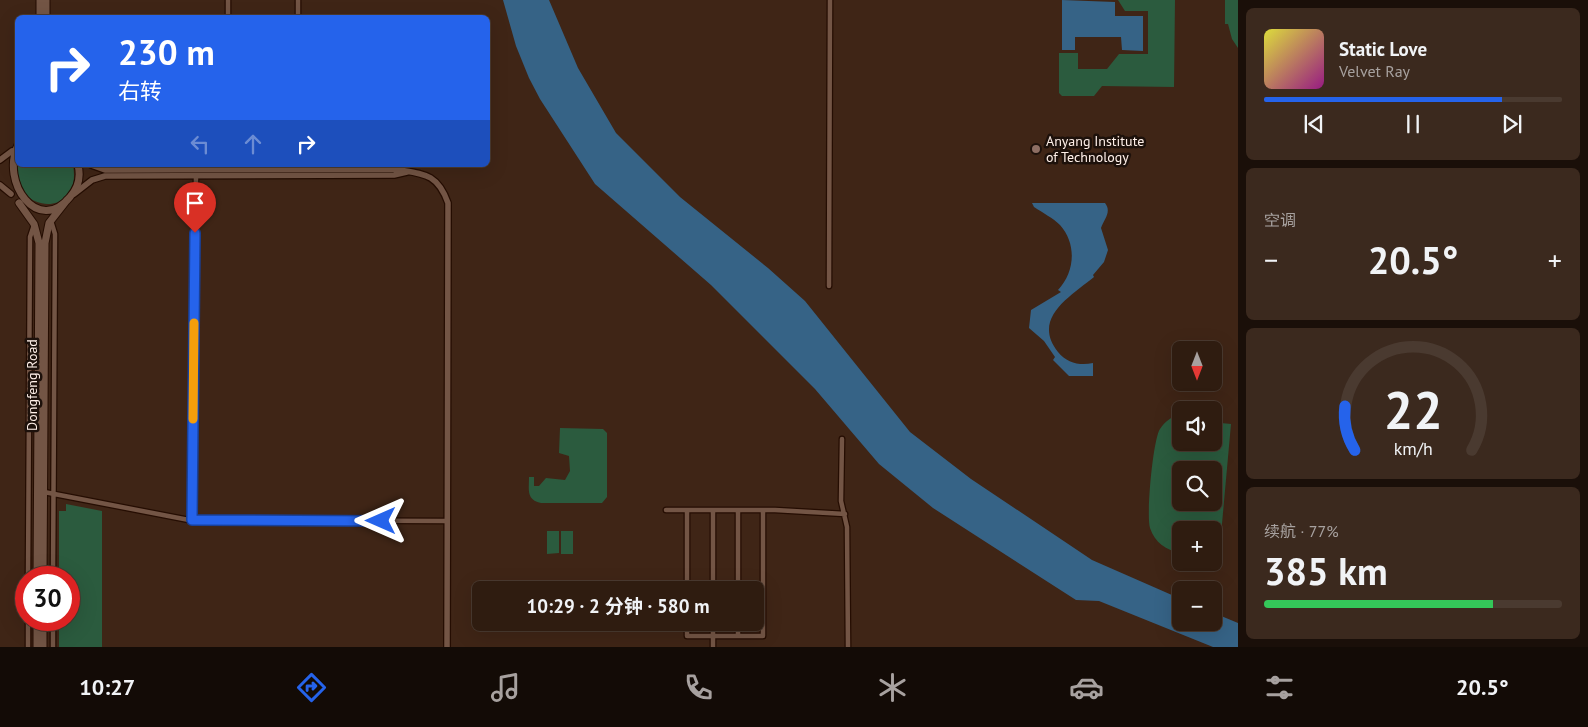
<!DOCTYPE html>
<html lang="zh">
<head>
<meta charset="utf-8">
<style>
	:root { --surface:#2f1c10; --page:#3b291e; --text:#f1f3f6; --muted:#a7a19f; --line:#4a3a30; --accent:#2563eb }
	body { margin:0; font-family:"PT Sans","Noto Sans SC",sans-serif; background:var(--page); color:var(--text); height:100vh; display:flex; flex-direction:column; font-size:19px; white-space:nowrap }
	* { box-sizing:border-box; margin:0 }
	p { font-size:16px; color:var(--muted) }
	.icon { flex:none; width:28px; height:28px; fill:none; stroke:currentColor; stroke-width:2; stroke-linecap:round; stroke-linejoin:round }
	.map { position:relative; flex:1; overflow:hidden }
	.panel { display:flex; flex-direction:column; gap:8px; padding:8px; background:#1a0f09; width:350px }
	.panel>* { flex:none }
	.top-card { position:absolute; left:15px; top:15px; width:475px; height:152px; border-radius:8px; box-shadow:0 5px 20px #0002,0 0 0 1px var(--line); background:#2563eb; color:#fff; overflow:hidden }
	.needle { width:32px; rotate:180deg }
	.controls { position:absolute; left:1172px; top:341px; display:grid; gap:10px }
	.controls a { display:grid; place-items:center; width:50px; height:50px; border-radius:8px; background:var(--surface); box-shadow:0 5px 20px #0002,0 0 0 1px var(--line); font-size:25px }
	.speed { position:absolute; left:15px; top:566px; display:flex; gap:10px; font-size:25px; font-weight:700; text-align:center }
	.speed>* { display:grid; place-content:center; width:65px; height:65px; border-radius:50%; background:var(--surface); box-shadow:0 5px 20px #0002,0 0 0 1px var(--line); line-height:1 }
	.speed .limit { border:8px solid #d22; background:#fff; color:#111 }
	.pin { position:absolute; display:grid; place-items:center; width:42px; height:42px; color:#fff; margin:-51px -21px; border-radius:50% 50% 50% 0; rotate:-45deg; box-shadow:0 0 5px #0007 }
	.pin .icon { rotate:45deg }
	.me { position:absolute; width:55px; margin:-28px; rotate:270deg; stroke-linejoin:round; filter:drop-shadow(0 0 4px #0008) }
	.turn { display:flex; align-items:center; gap:18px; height:105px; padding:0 20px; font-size:22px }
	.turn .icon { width:65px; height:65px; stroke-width:2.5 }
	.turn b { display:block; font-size:35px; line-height:42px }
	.lanes { display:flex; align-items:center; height:48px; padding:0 20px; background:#0003; justify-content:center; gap:25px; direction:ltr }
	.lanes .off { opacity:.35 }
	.big { font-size:38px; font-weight:700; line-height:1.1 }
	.panel .widget { flex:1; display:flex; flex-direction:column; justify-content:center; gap:8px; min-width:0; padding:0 18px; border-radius:8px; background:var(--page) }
	.panel .dial { align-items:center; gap:0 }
	.dial svg { height:130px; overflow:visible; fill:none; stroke:var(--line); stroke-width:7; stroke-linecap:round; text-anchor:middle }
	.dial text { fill:var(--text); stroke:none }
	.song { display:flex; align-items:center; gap:15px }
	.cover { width:60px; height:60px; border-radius:8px; background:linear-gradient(135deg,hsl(60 70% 55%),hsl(310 70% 35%)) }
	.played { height:5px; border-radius:2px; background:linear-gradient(90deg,var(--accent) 80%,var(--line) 80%) }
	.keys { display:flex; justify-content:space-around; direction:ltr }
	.heat { display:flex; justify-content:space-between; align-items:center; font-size:28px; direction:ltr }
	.charge { height:8px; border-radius:4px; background:linear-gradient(90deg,#34c759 77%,var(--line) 0) }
	.trip { position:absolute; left:472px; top:581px; width:292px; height:50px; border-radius:8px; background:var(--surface); box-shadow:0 5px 20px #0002,0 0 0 1px var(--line); font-weight:700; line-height:50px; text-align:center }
	.tabs { display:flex; height:80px; justify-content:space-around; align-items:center; background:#130b06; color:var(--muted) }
	.tabs .icon { width:35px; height:35px }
	.tabs .active { color:var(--accent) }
	.tabs b { font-size:22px; color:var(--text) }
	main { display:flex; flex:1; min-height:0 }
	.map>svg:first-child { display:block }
	.green { fill:#2b5b3e; fill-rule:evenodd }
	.water { fill:#366386 }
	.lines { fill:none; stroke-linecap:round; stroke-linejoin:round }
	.minor-casing { stroke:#250d02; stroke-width:7 }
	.tertiary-casing { stroke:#250d02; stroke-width:8 }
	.secondary-casing { stroke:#250d02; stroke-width:9 }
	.minor { stroke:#735545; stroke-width:4.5 }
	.tertiary { stroke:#735545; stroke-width:5.5 }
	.secondary { stroke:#735545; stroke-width:7 }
	.route-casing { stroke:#184099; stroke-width:12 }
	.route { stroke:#2563eb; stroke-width:9 }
	.slow { stroke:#f59e0b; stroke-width:9 }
	.education-dot { fill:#8d6e63; stroke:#1d110b; stroke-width:2 }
	.labels { text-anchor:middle; stroke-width:5; stroke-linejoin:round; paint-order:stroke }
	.poi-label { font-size:14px; fill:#fff0e9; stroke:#1d110b; text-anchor:start }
	.street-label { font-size:14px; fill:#fff0e9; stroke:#1d110b }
</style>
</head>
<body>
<main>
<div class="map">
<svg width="1238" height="647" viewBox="0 0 1238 647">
	<rect width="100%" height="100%" fill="#3f2516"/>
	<path class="green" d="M 1118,0 L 1175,0 L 1174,87 L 1102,86 L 1094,96 L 1062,96 L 1059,93 L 1059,53 L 1078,53 L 1078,69 L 1107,69 L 1119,54 L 1148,54 L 1148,11 L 1125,11 Z
		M 1225,0 L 1238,0 L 1238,48 L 1232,39 L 1228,24 L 1225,24 Z
		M 17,152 L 18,165 L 73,165 C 84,224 0,213 17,152 Z
		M 1181,413 L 1181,442 L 1214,442 L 1214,418 L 1221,423 L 1231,424 L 1220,546 L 1214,546 L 1214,530 L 1181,530 L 1181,553 C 1166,550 1155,543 1150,528 C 1146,516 1153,439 1160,429 C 1165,421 1173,416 1181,413 ZM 1181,470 L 1214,470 L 1214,502 L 1181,502 Z
		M 560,428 L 603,429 L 607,433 L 607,497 L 602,503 L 541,503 C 526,500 529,490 529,477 L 534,477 L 534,486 L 539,486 L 546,478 L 565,480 L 570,471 L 569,456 L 559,453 Z
		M 66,504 L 102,511 L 102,647 L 59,647 L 59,620 L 69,620 L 69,578 L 59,577 L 59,511 L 66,511 Z
		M 547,531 L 559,531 L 559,553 L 547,554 Z
		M 561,531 L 573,531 L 573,554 L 561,554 Z"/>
	<path class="water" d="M 503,0 L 549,0 L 578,68 L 616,133 L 680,197 L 768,268 L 805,301 L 910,432 L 971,479 L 1092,560 L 1181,599 L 1181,622 L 1214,622 L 1214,613 L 1238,623 L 1238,647 L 1213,647 L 1099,601 L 1076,600 L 933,508 L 879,464 L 815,389 L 711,285 L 595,184 L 540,99 L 529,78 L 516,46 Z
		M 1062,0 L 1115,2 L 1115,16 L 1143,16 L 1143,51 L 1122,50 L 1121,37 L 1075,37 L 1075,50 L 1062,50 Z
		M 1032,203 L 1105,203 C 1112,212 1104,219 1101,228 L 1108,250 L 1104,262 L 1093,275 L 1094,277 C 1071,296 1031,318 1058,352 C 1067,363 1080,366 1093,363 L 1093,376 L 1069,376 L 1053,360 L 1055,357 L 1044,341 L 1029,328 L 1031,310 L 1061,292 L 1058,290 C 1075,272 1077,244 1060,225 C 1053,218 1043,213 1034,207 Z"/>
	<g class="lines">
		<g class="minor-casing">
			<path id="minor" d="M 228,18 L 228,0
				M 298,18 L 298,0
				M 51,221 L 55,234 L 53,578
				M 829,286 L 830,0
				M 842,439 L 841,501 L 847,527 L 848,647
				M 44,492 L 189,520 L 447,521
				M 666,510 L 775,510 L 845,514
				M 192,520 L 196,176
				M 28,578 L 30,237 L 34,225
				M 687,590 L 687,510
				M 713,590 L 713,510
				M 738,590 L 738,510
				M 53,620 L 53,647
				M 687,622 L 687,636 L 763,636 L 763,510
				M 738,636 L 738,622
				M 28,647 L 28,620
				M 713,647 L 713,622"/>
		</g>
		<g class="tertiary-casing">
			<path id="tertiary" d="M 0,160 L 12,151
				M 91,165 L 105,170 L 394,169 C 422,174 437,172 448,203 L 447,647
				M 0,185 L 11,194
				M 74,194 L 92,180 L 105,176 L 394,175 L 407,172"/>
		</g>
		<g class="secondary-casing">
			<path id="secondary" d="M 40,0 L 40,18
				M 46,0 L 46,18
				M 18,145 C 0,182 38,236 70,197 C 78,188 81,177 78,165
				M 19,203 L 34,224 L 39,243 L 37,578
				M 43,578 L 45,243 L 49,223 L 67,200
				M 37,647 L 37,620
				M 43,647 L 43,620"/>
		</g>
		<use href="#minor" class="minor"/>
		<use href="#tertiary" class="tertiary"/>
		<use href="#secondary" class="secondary"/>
	</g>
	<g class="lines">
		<g class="route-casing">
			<path id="route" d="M 195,233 L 192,520 L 381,521"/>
		</g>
		<use href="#route" class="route"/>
		<path class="slow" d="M 193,419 L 194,323"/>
	</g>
	<circle class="education-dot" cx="1036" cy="149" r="5"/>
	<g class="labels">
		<g class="poi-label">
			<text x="1046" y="146">Anyang Institute<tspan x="1046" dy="16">of Technology</tspan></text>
		</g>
		<g class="street-label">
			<text transform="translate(32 385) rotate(-90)" y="5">Dongfeng Road</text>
		</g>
	</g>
</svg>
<div class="controls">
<a><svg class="needle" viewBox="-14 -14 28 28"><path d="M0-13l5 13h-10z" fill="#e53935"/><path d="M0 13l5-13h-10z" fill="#a7a19f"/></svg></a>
<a><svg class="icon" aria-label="sound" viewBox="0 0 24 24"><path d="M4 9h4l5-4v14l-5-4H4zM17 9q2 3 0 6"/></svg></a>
<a><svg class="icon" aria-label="search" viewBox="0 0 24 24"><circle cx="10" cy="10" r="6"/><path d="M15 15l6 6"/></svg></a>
<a>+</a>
<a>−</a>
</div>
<div class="speed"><div class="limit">30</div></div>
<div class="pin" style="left:195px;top:233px;background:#d93025"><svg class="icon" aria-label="arrive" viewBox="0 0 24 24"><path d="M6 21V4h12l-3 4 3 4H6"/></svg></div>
<svg class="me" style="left:381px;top:521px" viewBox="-20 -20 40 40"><path d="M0-17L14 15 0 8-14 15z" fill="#2563eb" stroke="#fff" stroke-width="4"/></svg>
<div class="trip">10:29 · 2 分钟 · 580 m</div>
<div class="top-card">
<div class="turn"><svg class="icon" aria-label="right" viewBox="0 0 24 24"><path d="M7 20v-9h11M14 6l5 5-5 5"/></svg><div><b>230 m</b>右转</div></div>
<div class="lanes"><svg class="icon off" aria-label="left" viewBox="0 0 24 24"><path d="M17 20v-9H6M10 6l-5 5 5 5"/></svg><svg class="icon off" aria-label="ahead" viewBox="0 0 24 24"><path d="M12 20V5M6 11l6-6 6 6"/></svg><svg class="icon" aria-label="right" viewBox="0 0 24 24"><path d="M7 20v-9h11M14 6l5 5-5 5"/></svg></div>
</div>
</div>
<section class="panel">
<div class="widget">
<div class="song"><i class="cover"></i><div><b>Static Love</b><p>Velvet Ray</p></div></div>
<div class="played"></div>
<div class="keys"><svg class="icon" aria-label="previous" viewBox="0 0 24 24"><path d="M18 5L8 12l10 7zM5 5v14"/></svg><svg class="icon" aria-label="pause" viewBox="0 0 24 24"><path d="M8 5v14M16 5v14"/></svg><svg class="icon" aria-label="next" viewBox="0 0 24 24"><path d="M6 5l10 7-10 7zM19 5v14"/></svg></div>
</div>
<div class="widget"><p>空调</p>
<div class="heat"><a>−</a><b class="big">20.5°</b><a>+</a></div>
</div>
<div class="widget dial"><svg viewBox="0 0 100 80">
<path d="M14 69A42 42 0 1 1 86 69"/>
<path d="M14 69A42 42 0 0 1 8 42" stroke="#2563eb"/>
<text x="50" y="56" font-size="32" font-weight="700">22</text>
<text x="50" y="72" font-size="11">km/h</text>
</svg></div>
<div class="widget"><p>续航 · 77%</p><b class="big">385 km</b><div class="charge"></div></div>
</section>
</main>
<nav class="tabs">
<b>10:27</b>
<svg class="icon active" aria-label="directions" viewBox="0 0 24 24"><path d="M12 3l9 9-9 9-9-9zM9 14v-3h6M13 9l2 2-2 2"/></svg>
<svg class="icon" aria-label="music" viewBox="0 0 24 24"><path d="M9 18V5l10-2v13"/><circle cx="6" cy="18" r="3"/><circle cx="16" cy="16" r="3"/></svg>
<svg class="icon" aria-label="phone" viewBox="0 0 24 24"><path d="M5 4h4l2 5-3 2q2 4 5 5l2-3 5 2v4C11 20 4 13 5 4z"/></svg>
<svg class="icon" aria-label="climate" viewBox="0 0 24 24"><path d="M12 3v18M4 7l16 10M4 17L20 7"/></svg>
<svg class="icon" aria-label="car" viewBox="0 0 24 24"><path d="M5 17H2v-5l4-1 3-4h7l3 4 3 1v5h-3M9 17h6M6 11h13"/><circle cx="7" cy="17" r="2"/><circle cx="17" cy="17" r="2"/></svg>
<svg class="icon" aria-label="filters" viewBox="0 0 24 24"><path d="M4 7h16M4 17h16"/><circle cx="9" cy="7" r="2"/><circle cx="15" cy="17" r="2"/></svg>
<b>20.5°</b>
</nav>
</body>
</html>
